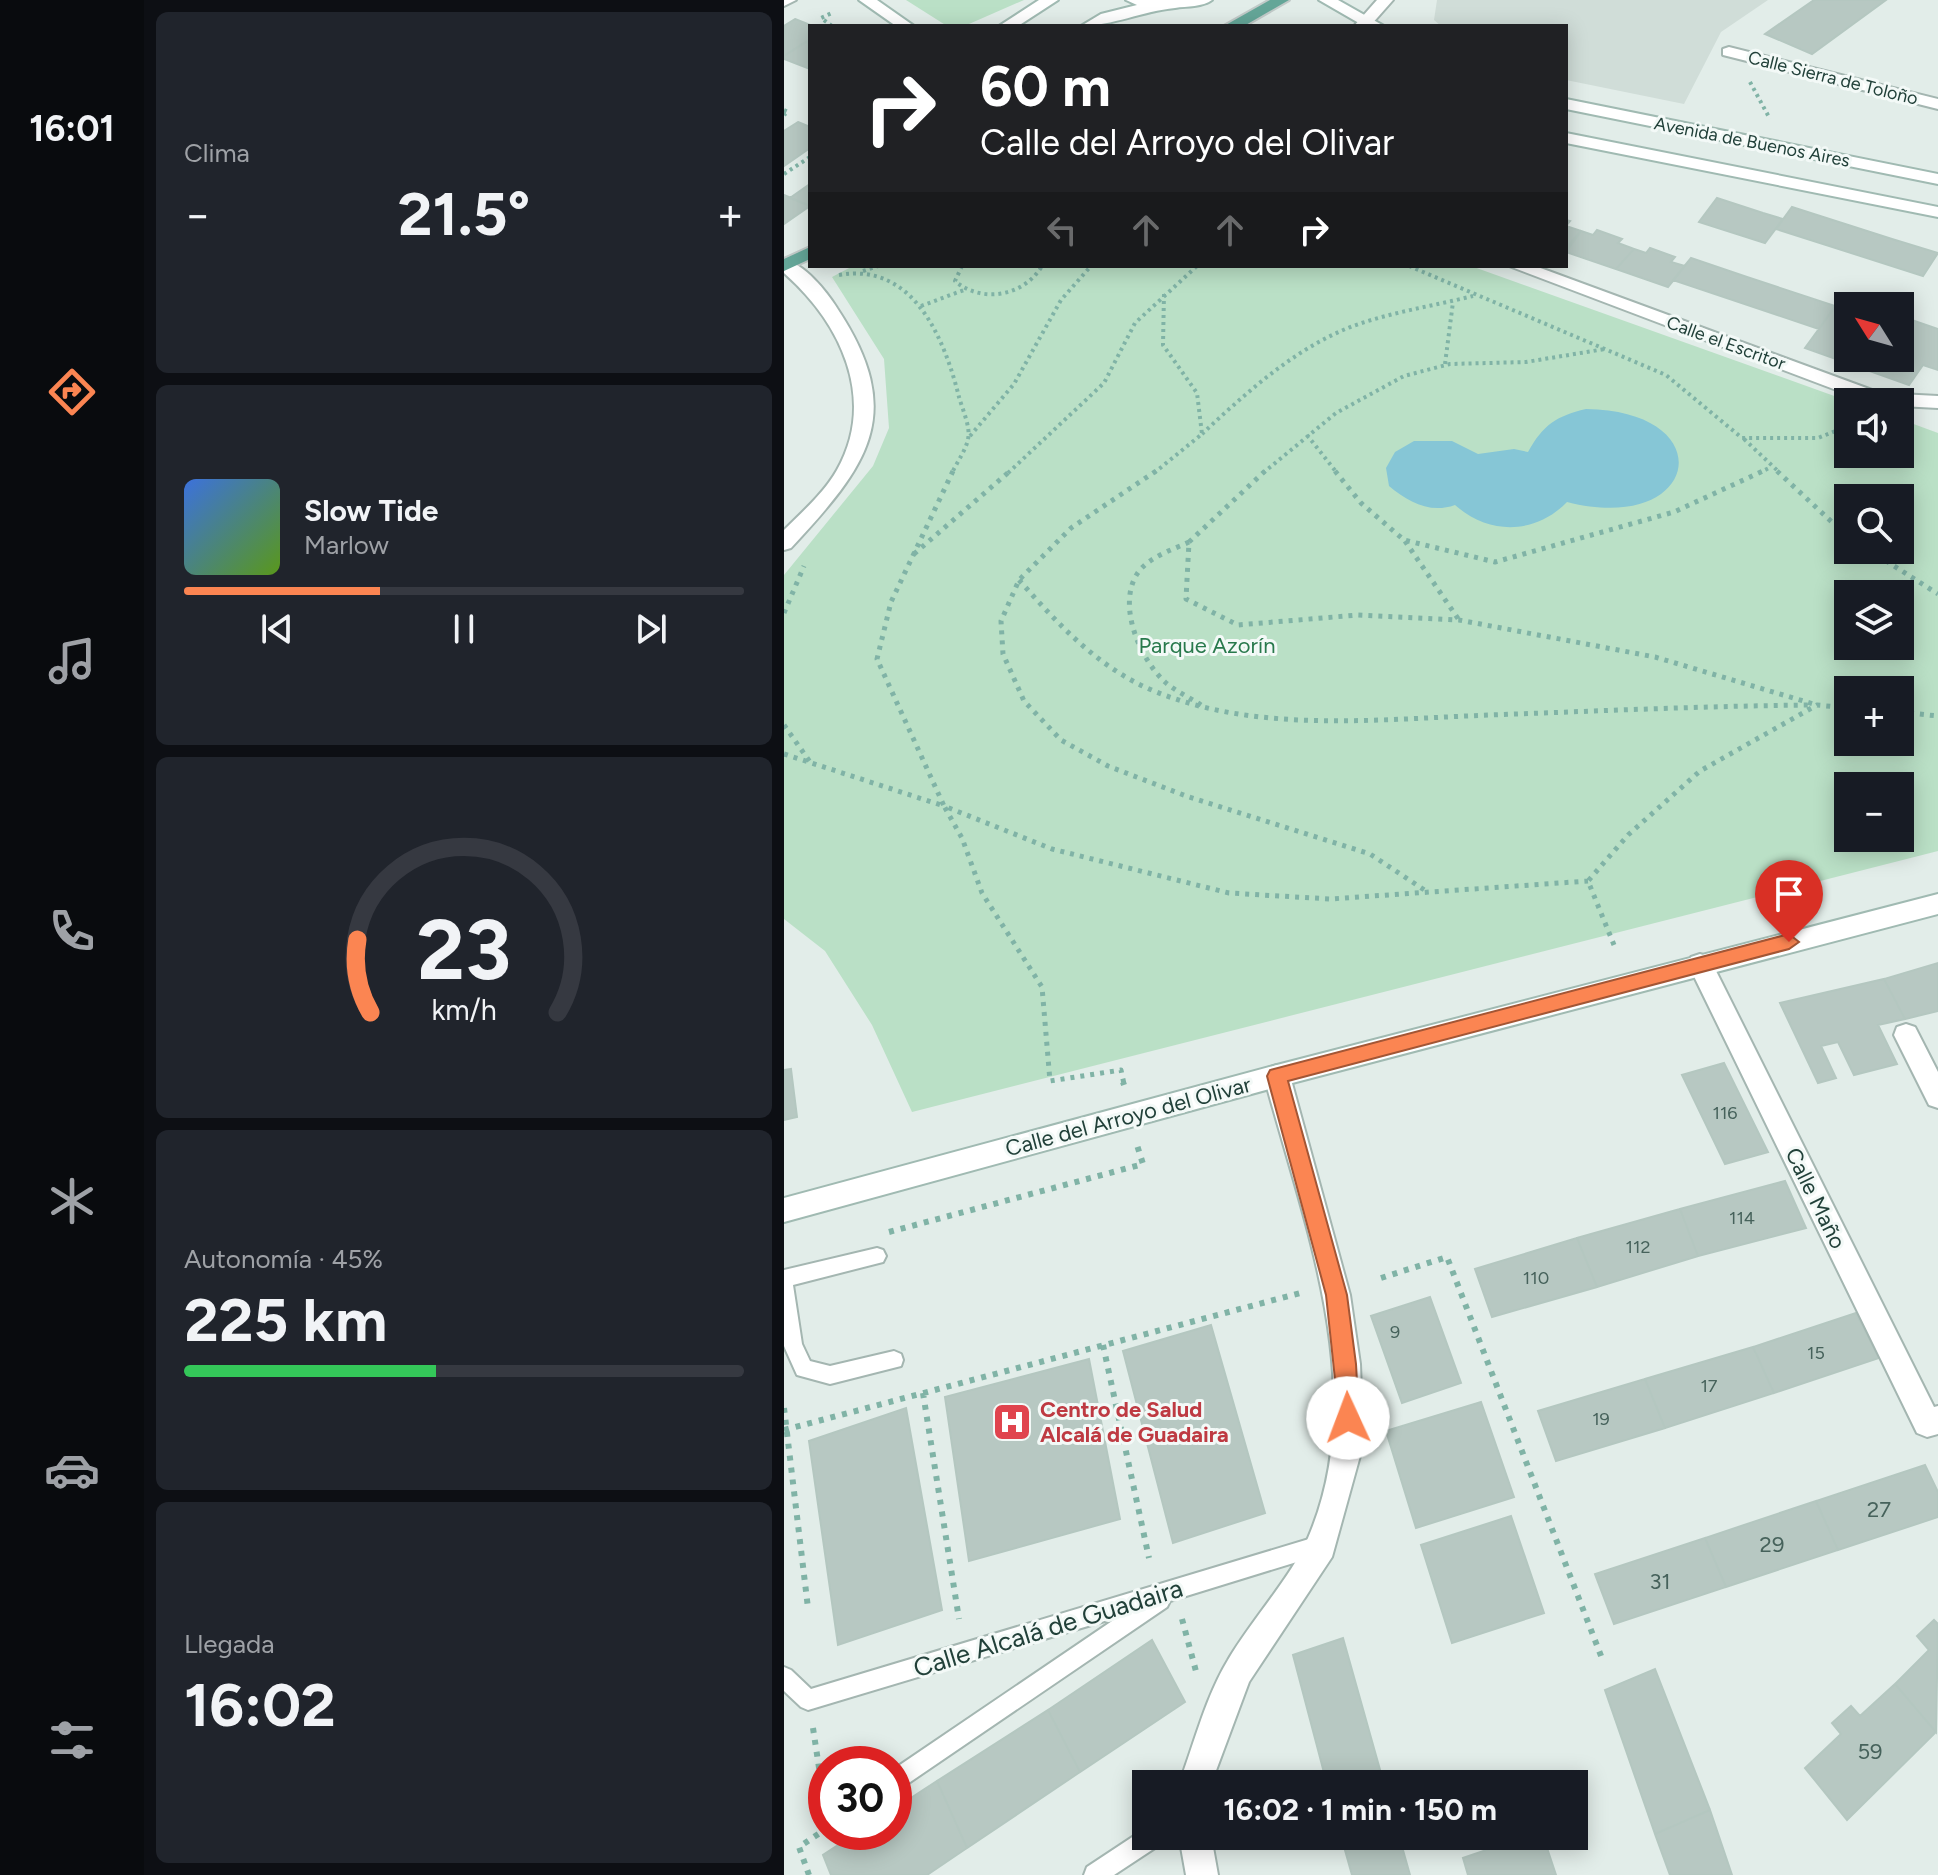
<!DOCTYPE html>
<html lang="es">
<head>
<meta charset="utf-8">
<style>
	:root { --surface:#171b24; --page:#20242c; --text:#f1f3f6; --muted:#9ea1a6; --line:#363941; --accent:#fb8552 }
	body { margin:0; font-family:Figtree,sans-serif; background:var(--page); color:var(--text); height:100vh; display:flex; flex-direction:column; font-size:30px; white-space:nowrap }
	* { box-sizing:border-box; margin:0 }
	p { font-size:26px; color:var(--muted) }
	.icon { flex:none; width:44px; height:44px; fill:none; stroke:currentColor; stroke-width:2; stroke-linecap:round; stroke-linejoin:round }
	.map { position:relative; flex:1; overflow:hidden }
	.panel { display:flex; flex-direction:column; gap:12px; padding:12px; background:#0d0f14; width:640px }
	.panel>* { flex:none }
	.hud { position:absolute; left:24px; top:24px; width:760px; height:244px; border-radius:0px; box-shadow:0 4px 20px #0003; background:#202124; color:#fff; overflow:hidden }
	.needle { width:52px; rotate:307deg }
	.tools { position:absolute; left:1050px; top:292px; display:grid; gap:16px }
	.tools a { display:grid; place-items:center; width:80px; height:80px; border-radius:0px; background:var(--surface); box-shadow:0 4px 20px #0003; font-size:40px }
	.speed { position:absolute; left:24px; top:1746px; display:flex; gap:16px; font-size:40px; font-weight:700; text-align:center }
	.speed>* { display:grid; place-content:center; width:104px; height:104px; border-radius:50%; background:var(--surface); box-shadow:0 4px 20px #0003; line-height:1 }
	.speed .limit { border:12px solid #d22; background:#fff; color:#111 }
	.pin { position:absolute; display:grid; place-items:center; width:68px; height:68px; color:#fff; margin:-82px -34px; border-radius:50% 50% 50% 0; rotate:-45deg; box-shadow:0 0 8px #0007 }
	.pin .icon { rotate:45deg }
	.me { position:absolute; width:88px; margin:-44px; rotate:358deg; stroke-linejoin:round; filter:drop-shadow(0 0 6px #0008) }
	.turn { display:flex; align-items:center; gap:28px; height:168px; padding:0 40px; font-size:36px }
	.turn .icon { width:104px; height:104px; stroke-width:2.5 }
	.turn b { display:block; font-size:56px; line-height:68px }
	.lanes { display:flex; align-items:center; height:76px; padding:0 40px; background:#0003; justify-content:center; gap:40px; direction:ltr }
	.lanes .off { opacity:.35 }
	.big { font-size:60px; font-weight:700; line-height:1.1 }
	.panel .card { flex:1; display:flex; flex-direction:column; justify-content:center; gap:12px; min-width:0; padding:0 28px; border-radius:12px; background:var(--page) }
	.panel .dial { align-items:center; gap:0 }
	.dial svg { height:208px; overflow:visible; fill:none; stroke:var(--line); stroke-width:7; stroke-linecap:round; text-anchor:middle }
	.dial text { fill:var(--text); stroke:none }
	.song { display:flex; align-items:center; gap:24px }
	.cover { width:96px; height:96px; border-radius:12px; background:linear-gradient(135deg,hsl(220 70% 55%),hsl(90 70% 35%)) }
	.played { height:8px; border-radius:4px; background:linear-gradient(90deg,var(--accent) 35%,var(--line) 35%) }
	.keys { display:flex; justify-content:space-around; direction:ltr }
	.heat { display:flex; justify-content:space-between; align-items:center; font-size:44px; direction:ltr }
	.charge { height:12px; border-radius:6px; background:linear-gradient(90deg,#34c759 45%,var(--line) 0) }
	.trip { position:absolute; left:348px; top:1770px; width:456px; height:80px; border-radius:0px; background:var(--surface); box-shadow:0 4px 20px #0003; font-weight:700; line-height:80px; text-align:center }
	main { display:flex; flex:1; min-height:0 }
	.menu { display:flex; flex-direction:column; width:144px; justify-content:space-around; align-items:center; background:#090b0e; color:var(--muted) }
	.menu .icon { width:56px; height:56px }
	.menu .on { color:var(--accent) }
	.menu b { font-size:36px; color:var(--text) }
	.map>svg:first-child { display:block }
	.built { fill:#d0ddd8 }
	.green { fill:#bae0c6; fill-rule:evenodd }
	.water { fill:#86c6d6 }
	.building { fill:#b7c8c2; stroke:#b4c7c0; stroke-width:2 }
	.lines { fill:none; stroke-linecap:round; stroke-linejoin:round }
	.lane-casing { stroke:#a4b6b1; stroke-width:4 }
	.street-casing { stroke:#a4b6b1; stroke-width:4 }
	.secondary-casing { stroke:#a0bab2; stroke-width:4 }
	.primary-casing { stroke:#c1cac8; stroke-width:4 }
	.path-far2 { stroke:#80b3a6; stroke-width:4; stroke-dasharray:3 4; stroke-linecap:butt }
	.path-far1 { stroke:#80b3a6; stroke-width:5; stroke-dasharray:4 6; stroke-linecap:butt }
	.path { stroke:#80b3a6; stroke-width:6; stroke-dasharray:5 7; stroke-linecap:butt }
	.lane { fill:#fff; fill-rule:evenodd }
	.street { fill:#fff; fill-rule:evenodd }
	.secondary { fill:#fff; fill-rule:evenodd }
	.primary { fill:#64a698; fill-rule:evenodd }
	.route { fill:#fb8552; stroke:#a35635; stroke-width:2 }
	.labels { text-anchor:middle; stroke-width:6; stroke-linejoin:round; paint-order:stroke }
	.far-street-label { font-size:18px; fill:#214039; stroke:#f3f9f7 }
	.number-label { font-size:18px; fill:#46625b }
	.park-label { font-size:22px; fill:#28794c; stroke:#f3f9f7 }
	.street-label { font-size:22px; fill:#214039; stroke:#f3f9f7 }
	.health-label { font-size:22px; font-weight:bold; fill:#be3a42; stroke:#f3f9f7; text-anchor:start }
	.near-number-label { font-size:22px; fill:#46625b }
	.near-street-label { font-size:26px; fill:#214039; stroke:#f3f9f7 }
</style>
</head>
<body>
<main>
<nav class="menu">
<b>16:01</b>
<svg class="icon on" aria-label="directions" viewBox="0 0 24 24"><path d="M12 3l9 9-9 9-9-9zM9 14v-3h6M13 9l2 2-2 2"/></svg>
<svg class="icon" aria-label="music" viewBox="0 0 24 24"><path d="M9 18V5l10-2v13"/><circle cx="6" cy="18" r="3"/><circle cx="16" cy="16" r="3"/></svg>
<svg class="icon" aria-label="phone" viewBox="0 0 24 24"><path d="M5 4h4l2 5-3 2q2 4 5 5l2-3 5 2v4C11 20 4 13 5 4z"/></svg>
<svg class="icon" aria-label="climate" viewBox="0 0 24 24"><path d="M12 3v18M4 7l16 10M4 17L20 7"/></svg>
<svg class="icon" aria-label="car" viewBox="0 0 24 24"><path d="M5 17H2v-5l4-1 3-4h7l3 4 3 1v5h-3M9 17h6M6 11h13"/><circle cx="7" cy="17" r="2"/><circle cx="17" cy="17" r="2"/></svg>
<svg class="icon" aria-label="filters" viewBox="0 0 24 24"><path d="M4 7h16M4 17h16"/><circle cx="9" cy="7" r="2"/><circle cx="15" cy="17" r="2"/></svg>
</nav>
<section class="panel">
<div class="card"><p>Clima</p>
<div class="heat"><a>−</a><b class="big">21.5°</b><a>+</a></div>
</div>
<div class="card">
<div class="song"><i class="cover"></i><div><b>Slow Tide</b><p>Marlow</p></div></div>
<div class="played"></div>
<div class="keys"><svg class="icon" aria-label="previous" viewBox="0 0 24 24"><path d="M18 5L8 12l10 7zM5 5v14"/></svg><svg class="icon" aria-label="pause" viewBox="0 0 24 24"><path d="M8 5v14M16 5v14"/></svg><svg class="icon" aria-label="next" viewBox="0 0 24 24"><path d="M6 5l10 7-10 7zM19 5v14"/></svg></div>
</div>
<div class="card dial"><svg viewBox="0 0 100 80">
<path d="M14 69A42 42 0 1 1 86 69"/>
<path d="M14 69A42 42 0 0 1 9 41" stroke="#fb8552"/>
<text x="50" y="56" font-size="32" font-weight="700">23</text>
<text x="50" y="72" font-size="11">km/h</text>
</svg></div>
<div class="card"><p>Autonomía · 45%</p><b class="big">225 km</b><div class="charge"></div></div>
<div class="card"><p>Llegada</p><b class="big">16:02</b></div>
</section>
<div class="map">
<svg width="1154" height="1875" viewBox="0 0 1154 1875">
	<rect width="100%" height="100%" fill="#e2ede9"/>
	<path class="built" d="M 653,0 L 984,0 L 937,32 L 900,104 L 782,80 L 782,26 L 657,26 L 650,20 Z"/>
	<path class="green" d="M 122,0 L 240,0 L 185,24 L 163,26 Z
		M 69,266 L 687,266 L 1067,402 L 1064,402 L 1064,454 L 1116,454 L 1116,419 L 1154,433 L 1154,851 L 128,1112 L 88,1025 L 41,951 L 0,919 L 0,575 L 89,466 L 105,428 L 100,359 L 48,277 ZM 1064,498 L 1116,498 L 1116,550 L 1064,550 ZM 1064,594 L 1116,594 L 1116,646 L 1064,646 ZM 1064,690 L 1116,690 L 1116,742 L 1064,742 ZM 1064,786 L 1116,786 L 1116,838 L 1064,838 Z"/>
	<path class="water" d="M 802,409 C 940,411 916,536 783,502 C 752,534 706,536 671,505 C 646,514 624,502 605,486 L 602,468 L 611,452 L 630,441 L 668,441 L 694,454 L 730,449 L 744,452 C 759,425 772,416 802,409 Z"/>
	<path class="building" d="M 1030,0 L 1102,0 L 1028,54 L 981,34 Z
		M 11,19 L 29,26 L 26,39 L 0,56 L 0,26 Z
		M 24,41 L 26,69 L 0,59 L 0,56 Z
		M 14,122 L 26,127 L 26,148 L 0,166 L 0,131 Z
		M 26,184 L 26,206 L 6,198 Z
		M 0,195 L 26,206 L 0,224 Z
		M 933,198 L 979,213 L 999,219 L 981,243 L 915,222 Z
		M 1008,207 L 1108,239 L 1154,253 L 1139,276 L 992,229 Z
		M 782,220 L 786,221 L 782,226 L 797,231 L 782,248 Z
		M 813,230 L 838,239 L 834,243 L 850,249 L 832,269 L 782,252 L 797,231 L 809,235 Z
		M 866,248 L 891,257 L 887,262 L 901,266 L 884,287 L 832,269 L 850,249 L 862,253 Z
		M 907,258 L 963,277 L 1051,306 L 1035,329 L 889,280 Z
		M 1059,296 L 1088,306 L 1064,306 L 1064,358 L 1116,358 L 1116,316 L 1154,329 L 1154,370 L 1139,365 L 1125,385 L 1021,348 Z
		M 1154,963 L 1154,1011 L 1121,1019 L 1100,979 Z
		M 1100,979 L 1121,1019 L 1094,1025 L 1113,1064 L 1070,1075 L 1054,1042 L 1037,1046 L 1052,1078 L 1034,1083 L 996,1003 Z
		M 940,1063 L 984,1152 L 941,1164 L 898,1075 Z
		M 7,1069 L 13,1117 L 0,1120 L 0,1070 Z
		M 1001,1181 L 1022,1228 L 914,1256 L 896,1209 Z
		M 896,1209 L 914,1256 L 813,1287 L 793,1238 Z
		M 793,1238 L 813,1287 L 708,1317 L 691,1269 Z
		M 646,1297 L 677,1383 L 618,1403 L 587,1316 Z
		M 1072,1313 L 1095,1358 L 990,1393 L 969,1347 Z
		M 427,1325 L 481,1513 L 389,1543 L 339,1351 Z
		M 969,1347 L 990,1393 L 881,1428 L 861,1379 Z
		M 305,1359 L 336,1519 L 185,1561 L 161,1397 Z
		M 861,1379 L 881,1428 L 772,1461 L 754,1411 Z
		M 697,1402 L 730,1497 L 632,1528 L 602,1431 Z
		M 122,1408 L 158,1610 L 54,1645 L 25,1441 Z
		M 1141,1465 L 1154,1492 L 1154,1517 L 1054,1550 L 1032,1501 Z
		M 1032,1501 L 1054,1550 L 942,1587 L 921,1538 Z
		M 727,1516 L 760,1613 L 668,1643 L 637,1545 Z
		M 921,1538 L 942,1587 L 830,1624 L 811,1574 Z
		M 1150,1620 L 1154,1624 L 1152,1732 L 1111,1684 L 1145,1650 L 1133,1636 Z
		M 559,1638 L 600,1784 L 543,1784 L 509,1655 Z
		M 368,1640 L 401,1702 L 296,1772 L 264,1710 Z
		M 871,1669 L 926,1810 L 871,1834 L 821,1690 Z
		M 1111,1684 L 1152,1732 L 1063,1820 L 1021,1768 L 1057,1734 L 1048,1723 L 1067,1706 L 1076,1716 Z
		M 264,1710 L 296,1772 L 183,1848 L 153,1781 Z
		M 153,1781 L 183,1848 L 143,1875 L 47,1875 L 39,1855 L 74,1832 L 110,1832 L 110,1809 Z
		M 926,1810 L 948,1875 L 886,1875 L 871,1834 Z
		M 557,1836 L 615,1836 L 626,1875 L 568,1875 Z
		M 744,1836 L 759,1836 L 772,1875 L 684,1875 L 679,1858 Z"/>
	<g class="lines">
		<g class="lane-casing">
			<path id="lane" d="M 93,1248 L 99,1250 L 102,1256 L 99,1262 L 9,1285 L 18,1344 L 26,1361 L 46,1366 L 110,1351 L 117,1354 L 119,1360 L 117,1366 L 46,1384 L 13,1375 L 0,1346 L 0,1270 Z
				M 535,1536 L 542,1539 L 545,1546 L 542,1553 L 386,1601 L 383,1607 L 110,1793 L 110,1769 L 334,1617 L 24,1710 L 17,1707 L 0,1691 L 0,1667 L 7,1670 L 27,1689 Z
				M 362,1828 L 362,1836 L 380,1836 L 377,1844 L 330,1875 L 300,1875 L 303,1867 Z"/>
		</g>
		<g class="street-casing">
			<path id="street" d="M 0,0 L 12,0 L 0,6 Z
				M 593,0 L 609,0 L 586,26 L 570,26 Z
				M 945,47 L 1154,99 L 1154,109 L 939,55 L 939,49 Z
				M 0,260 C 20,263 43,292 53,308 C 124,415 83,466 7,548 L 0,550 L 0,530 C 18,512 40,493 53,470 C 93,399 57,323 0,273 Z
				M 725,266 L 751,266 L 1096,393 L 1154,396 L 1154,408 L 1116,406 L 1116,402 L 1084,402 Z
				M 916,954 L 925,957 L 1150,1407 L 1154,1406 L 1154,1434 L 1143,1437 L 1133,1433 L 904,964 L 907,957 Z
				M 1122,1024 L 1131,1027 L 1154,1072 L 1154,1108 L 1145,1105 L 1110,1035 L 1113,1027 Z
				M 493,1065 L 502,1068 L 506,1076 L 566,1295 L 576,1364 L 579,1445 L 548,1557 L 465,1682 L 427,1784 L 395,1784 C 410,1744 422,1696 444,1660 C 466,1622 508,1576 524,1538 C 588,1390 519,1222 480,1076 L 484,1068 Z
				M 395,1836 L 427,1836 L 434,1875 L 402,1875 Z"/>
		</g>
		<g class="secondary-casing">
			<path id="secondary" d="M 75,0 L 93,0 L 130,26 L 112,26 Z
				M 255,0 L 274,0 L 234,26 L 215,26 Z
				M 342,0 L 428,0 C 419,7 403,6 391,8 C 359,11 328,26 297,26 L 317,14 L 353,5 Z
				M 535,0 L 554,0 L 600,26 L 580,26 Z
				M 782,99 L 1154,174 L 1154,184 L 782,109 Z
				M 782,133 L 1154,207 L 1154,217 L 782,143 Z
				M 1154,894 L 1154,914 L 493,1087 L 0,1222 L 0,1198 L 493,1065 Z"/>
		</g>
		<g class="primary-casing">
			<path id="primary" d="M 486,0 L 505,0 L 460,26 L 440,26 Z
				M 26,247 L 26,259 L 0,271 L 0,259 Z"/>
		</g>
		<path class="path-far2" d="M 48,26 L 37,18 L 50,12
			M 966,82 L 986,119
			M 0,110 L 4,112 L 0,115
			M 0,174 L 26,157
			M 178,266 L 171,281 C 198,304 240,296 258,266
			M 625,266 L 882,375 L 958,438 L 1034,438 L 1064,426
			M 79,271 L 94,266
			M 55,275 C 129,262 160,337 175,397 C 178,408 187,428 184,439 C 182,450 173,462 168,473
			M 137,306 L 180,290
			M 661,364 L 669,302
			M 418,434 C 462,393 511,348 569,326 C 608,312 649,306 689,296
			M 523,435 L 553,473
			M 186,436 L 230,384 L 277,300 L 307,266
			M 960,439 L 996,473
			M 224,473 L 320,383 L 351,323 L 413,266
			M 370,473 L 418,434 L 413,393 L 379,345 L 380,293
			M 479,473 L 552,413 L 620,376 L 666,364 L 742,362 L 821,349
			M 975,473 L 987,467"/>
		<path class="path-far1" d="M 169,471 L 107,602 L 93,659 L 160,806 L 268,849 L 445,893 L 546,899 L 804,881
			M 372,471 L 287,528 L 235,580 L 217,621 L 219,654 L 240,701 L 277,740 L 324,766 L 402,796 L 586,854 L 645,893
			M 481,471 L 405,542 L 402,599 L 454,625 L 574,615 L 675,620 L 871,657 L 1033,705
			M 551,471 L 577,503 L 620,540 L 711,562 L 890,512 L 979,471
			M 993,471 L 1064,537
			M 621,541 L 675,620
			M 405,542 C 388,550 364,557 353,574 C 333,606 356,659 381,682 C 391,691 405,697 417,705
			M 1085,550 L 1154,594
			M 130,554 L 226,471
			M 235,580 C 274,624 314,668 370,691 C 474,734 596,719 706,715 C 814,711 921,706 1028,705
			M 0,613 L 20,566
			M 1116,712 L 1154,716
			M 0,725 L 26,762
			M 0,754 L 160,806 L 178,838 L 198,893 L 258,987 L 266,1081 L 337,1070 L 340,1084
			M 830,945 L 804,881 L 844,835 L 916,771 L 1033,705 L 1064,708"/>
		<path class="path" d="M 339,1082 L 340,1085
			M 105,1232 L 359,1164 L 353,1145
			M 597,1278 L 663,1257 L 819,1661
			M 319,1345 L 365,1558
			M 139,1393 L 175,1619
			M 0,1408 L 24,1608
			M 0,1430 L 520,1292
			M 398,1619 L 413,1675
			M 29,1728 L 42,1814
			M 25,1875 L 15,1847 L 42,1829"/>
		<use href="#lane" class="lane"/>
		<use href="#street" class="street"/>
		<use href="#secondary" class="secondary"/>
		<use href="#primary" class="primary"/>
	</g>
	<path class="route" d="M 1005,934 L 1015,942 L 1005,949 L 504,1081 L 563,1295 L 572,1364 L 575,1418 L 571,1426 L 564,1429 L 556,1426 L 542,1295 L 483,1076 L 486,1070 Z"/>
	<defs>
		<g id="hospital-square" transform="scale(2)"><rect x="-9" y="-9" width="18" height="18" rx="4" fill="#e0444e" stroke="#f3f9f7"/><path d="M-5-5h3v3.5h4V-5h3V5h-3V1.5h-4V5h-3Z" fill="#fff"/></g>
	</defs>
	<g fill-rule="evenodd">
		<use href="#hospital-square" x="228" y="1422"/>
	</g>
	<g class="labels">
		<g class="far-street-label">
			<text transform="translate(1049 78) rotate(14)" y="6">Calle Sierra de Toloño</text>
			<text transform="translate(968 142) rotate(11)" y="6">Avenida de Buenos Aires</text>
			<text transform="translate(942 343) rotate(20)" y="6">Calle el Escritor</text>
		</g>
		<g class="number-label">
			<text x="941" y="1119">116</text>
			<text x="958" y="1224">114</text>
			<text x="854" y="1253">112</text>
			<text x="752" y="1284">110</text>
			<text x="611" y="1338">9</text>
			<text x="1032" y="1359">15</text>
			<text x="925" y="1392">17</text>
			<text x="817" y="1425">19</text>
		</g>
		<g class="park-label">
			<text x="423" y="653">Parque Azorín</text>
		</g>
		<g class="street-label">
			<text transform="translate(344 1116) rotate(-15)" y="8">Calle del Arroyo del Olivar</text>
			<text transform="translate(1032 1198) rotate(64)" y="8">Calle Maño</text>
		</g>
		<g class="health-label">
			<text x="256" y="1417">Centro de Salud<tspan x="256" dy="25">Alcalá de Guadaira</tspan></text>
		</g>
		<g class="near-number-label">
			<text x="1095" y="1517">27</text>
			<text x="988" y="1552">29</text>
			<text x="876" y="1589">31</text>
			<text x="1086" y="1759">59</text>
		</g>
		<g class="near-street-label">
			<text transform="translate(264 1628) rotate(-17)" y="9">Calle Alcalá de Guadaira</text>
		</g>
	</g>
</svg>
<div class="tools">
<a><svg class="needle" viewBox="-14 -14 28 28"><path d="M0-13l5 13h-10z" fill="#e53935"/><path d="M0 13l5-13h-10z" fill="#9ea1a6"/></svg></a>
<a><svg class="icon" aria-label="sound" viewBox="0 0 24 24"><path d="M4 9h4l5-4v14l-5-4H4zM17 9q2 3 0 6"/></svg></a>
<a><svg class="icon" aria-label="search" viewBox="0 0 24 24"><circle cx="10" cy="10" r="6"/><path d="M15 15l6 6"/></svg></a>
<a><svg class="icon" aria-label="layers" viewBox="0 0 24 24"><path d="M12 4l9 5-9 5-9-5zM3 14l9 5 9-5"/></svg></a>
<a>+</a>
<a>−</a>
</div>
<div class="speed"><div class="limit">30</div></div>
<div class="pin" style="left:1005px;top:942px;background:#d93025"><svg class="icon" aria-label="arrive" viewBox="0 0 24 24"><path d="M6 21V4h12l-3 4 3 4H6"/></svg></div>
<svg class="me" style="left:564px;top:1418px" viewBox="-20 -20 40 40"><circle r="19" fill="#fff"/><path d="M0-13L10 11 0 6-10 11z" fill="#fb8552"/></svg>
<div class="trip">16:02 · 1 min · 150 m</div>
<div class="hud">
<div class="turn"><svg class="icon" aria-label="right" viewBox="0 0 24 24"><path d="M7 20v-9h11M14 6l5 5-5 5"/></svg><div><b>60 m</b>Calle del Arroyo del Olivar</div></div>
<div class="lanes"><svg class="icon off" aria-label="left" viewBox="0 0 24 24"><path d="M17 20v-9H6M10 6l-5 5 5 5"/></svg><svg class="icon off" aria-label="ahead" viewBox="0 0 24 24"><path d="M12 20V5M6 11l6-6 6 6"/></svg><svg class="icon off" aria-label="ahead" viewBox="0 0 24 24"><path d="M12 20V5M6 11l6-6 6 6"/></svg><svg class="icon" aria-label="right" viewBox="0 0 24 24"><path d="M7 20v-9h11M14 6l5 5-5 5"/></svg></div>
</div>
</div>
</main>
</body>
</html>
